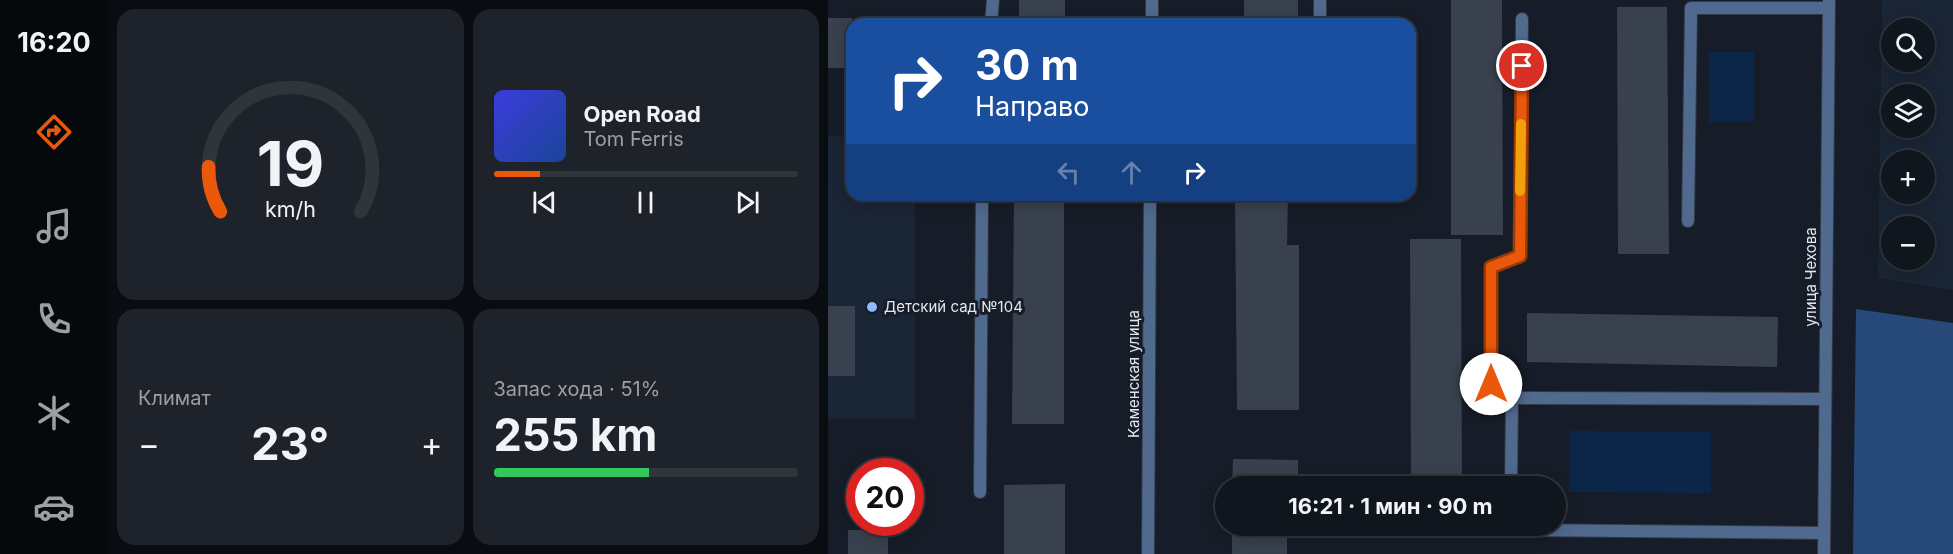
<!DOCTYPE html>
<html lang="ru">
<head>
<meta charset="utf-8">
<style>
	:root { --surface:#10161e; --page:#1e232b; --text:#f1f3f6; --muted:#9c9fa4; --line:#30353c; --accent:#ea580c }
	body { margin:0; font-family:Inter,sans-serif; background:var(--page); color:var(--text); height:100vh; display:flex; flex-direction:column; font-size:22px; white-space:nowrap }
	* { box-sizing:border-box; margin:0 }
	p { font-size:20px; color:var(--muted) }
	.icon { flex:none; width:33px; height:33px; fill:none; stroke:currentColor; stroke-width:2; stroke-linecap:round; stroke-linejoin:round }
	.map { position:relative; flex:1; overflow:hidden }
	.side { display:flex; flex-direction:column; gap:9px; padding:9px; background:#090c10; width:720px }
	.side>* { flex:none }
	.guide { position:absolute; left:18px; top:18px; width:570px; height:183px; border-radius:18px; box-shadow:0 3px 15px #0003,0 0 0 2px var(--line); background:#1a4fa0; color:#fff; overflow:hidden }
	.fabs { position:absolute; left:1053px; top:18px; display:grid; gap:12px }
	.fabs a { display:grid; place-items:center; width:54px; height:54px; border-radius:50%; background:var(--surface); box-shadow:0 3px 15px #0003,0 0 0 2px var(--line); font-size:30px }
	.speed { position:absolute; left:18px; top:458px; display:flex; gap:12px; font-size:30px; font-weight:700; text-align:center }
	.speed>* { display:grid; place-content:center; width:78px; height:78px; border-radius:50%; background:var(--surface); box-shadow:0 3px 15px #0003,0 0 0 2px var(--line); line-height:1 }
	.speed .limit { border:9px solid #d22; background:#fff; color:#111 }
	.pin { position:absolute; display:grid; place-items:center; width:51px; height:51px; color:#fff; margin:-26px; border:3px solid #fff; border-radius:50%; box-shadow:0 2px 6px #0007 }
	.me { position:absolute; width:66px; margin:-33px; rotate:0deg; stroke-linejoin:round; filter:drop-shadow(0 0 4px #0008) }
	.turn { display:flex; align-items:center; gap:21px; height:126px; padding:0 30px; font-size:27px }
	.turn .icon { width:78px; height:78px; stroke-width:2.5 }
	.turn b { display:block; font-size:42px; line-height:51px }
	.lanes { display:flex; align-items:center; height:57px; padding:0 30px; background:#0003; justify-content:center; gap:30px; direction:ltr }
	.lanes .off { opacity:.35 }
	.big { font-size:45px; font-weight:700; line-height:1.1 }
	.side .widget { flex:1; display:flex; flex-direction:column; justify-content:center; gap:9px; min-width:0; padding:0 21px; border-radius:18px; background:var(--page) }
	.side .dial { align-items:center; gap:0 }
	.dial svg { height:156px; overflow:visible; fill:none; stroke:var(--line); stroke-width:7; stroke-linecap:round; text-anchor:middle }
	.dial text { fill:var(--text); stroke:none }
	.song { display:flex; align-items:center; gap:18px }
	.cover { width:72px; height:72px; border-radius:9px; background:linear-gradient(135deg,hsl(240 70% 55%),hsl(220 70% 35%)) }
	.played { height:6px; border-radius:3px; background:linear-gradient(90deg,var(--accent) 15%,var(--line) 15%) }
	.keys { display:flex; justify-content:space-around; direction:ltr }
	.heat { display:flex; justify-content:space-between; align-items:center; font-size:33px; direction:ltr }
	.charge { height:9px; border-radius:4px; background:linear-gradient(90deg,#34c759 51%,var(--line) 0) }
	.side .tiles { flex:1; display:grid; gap:9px; grid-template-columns:repeat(2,1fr) }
	.trip { position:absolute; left:387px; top:476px; width:351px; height:60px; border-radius:30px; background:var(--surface); box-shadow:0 3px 15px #0003,0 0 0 2px var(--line); font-weight:700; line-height:60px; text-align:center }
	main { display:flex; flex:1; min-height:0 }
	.dock { display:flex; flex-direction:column; width:108px; justify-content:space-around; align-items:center; background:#06090c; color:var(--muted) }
	.dock .icon { width:42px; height:42px }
	.dock .current { color:var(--accent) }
	.dock b { font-size:27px; color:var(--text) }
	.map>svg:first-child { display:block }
	.built { fill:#1a2535; fill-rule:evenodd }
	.green { fill:#0c264a }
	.forest { fill:#27497a }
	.building { fill:#39414e }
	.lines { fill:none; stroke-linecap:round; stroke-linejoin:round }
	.service-casing { stroke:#333944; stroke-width:14 }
	.minor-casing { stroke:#333944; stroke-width:14 }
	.tertiary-casing { stroke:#333944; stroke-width:14 }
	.service { stroke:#4f698f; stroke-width:12 }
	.minor { stroke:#4f698f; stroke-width:12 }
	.tertiary { stroke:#4f698f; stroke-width:12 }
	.route-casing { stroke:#983908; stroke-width:15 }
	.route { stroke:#ea580c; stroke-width:10 }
	.slow { stroke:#f59e0b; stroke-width:10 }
	.poi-dot { fill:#8cb9fc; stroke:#161d28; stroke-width:2 }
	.labels { text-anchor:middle; stroke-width:6; stroke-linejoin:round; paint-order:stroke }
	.street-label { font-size:15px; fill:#e2e7ef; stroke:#161d28 }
	.poi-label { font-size:15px; fill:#e2e7ef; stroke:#161d28; text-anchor:start }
</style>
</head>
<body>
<main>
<nav class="dock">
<b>16:20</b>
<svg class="icon current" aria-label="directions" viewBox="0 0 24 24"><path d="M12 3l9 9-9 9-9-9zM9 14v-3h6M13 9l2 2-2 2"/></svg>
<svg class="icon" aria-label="music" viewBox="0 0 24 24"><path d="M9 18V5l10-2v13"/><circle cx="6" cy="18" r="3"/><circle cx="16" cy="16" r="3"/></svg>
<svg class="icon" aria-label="phone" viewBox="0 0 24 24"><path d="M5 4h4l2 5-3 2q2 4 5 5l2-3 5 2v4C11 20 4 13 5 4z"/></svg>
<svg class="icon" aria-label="climate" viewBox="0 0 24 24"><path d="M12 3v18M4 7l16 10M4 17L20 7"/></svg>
<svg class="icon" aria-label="car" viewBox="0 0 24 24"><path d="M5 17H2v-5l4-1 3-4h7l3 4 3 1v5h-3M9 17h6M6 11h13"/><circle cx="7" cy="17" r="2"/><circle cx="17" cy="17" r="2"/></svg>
</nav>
<section class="side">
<div class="tiles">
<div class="widget dial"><svg viewBox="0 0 100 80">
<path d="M14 69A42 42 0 1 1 86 69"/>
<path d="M14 69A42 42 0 0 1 8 46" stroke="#ea580c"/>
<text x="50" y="56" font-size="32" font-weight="700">19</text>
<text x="50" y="72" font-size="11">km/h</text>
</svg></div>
<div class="widget">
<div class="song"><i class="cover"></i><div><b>Open Road</b><p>Tom Ferris</p></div></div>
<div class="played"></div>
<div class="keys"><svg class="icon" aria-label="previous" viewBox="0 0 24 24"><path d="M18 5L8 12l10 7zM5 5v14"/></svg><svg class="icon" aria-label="pause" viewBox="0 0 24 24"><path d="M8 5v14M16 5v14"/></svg><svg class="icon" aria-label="next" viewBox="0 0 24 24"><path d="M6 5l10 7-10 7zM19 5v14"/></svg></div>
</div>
<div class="widget"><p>Климат</p>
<div class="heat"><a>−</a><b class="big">23°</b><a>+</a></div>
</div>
<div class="widget"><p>Запас хода · 51%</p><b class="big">255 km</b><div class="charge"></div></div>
</div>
</section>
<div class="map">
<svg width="1125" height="554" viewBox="0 0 1125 554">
	<rect width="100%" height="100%" fill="#161d28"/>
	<path class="built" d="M 1054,0 L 1125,0 L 1125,290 L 1050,278 ZM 1064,28 L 1096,28 L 1096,62 L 1064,62 ZM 1064,94 L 1096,94 L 1096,128 L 1064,128 ZM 1064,160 L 1096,160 L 1096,194 L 1064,194 ZM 1064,226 L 1096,226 L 1096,260 L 1064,260 Z
		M 0,136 L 24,136 L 24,195 L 87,195 L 87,419 L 0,419 Z"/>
	<path class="green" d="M 881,52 L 926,52 L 926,122 L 881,122 Z
		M 741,431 L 883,432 L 883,493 L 741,492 Z"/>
	<path class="forest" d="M 1028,309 L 1125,323 L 1125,554 L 1025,554 Z"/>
	<path class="building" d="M 191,0 L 237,0 L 237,24 L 191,24 Z
		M 416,0 L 470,0 L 470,24 L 416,24 Z
		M 623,0 L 674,0 L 675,235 L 623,235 Z
		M 789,7 L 839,7 L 841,254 L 790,254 Z
		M 0,18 L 24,18 L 24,68 L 0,68 Z
		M 186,195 L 236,195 L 236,424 L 184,424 Z
		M 407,195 L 460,195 L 459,245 L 471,245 L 471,410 L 409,410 Z
		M 582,239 L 633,239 L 634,486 L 583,486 Z
		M 0,306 L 27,306 L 27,376 L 0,376 Z
		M 699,313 L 950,317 L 949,367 L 699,362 Z
		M 405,459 L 470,460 L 470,486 L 404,486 Z
		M 237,484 L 237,554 L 176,554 L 176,485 Z
		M 404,525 L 459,525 L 459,554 L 404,554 Z
		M 20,530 L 60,530 L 60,554 L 20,554 Z"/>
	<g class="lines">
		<g class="service-casing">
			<path id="service" d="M 492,0 L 492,24
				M 163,24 L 165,0
				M 684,398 L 663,384 L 663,267 L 692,256 L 694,19
				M 683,486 L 684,398 L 997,399
				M 152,492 L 154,195
				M 510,528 L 996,533"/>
		</g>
		<g class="minor-casing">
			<path id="minor" d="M 860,221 L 863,8 L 1001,8
				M 996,554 L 1001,0"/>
		</g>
		<g class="tertiary-casing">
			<path id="tertiary" d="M 324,24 L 324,0
				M 320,554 L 322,195"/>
		</g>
		<use href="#service" class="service"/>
		<use href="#minor" class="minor"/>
		<use href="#tertiary" class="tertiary"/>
	</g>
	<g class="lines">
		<g class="route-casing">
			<path id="route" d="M 663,384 L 663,267 L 692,256 L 694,66"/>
		</g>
		<use href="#route" class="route"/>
		<path class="slow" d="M 692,191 L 693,124"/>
	</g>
	<circle class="poi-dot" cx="44" cy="307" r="6"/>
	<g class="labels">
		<g class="street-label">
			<text transform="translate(983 277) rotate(-90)" y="5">улица Чехова</text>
			<text transform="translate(306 374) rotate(-90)" y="5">Каменская улица</text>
		</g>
		<g class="poi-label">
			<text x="56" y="312">Детский сад №104</text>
		</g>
	</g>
</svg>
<div class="fabs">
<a><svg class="icon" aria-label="search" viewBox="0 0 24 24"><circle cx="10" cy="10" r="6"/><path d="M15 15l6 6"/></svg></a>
<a><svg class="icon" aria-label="layers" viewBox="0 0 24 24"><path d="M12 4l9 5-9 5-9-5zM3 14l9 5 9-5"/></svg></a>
<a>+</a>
<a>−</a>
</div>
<div class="speed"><div class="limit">20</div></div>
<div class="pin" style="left:694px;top:66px;background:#d93025"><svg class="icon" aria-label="arrive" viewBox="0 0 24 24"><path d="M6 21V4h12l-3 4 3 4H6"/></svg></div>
<svg class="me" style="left:663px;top:384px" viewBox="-20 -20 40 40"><circle r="19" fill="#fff"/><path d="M0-13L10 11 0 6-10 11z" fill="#ea580c"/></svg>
<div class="trip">16:21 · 1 мин · 90 m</div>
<div class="guide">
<div class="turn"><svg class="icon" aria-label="right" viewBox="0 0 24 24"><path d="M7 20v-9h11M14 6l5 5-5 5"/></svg><div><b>30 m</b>Направо</div></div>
<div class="lanes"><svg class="icon off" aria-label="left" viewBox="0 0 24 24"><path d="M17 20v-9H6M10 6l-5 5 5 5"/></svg><svg class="icon off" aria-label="ahead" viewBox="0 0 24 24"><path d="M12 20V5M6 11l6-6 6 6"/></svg><svg class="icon" aria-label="right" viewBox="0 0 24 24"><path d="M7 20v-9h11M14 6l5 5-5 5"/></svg></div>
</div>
</div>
</main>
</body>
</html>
